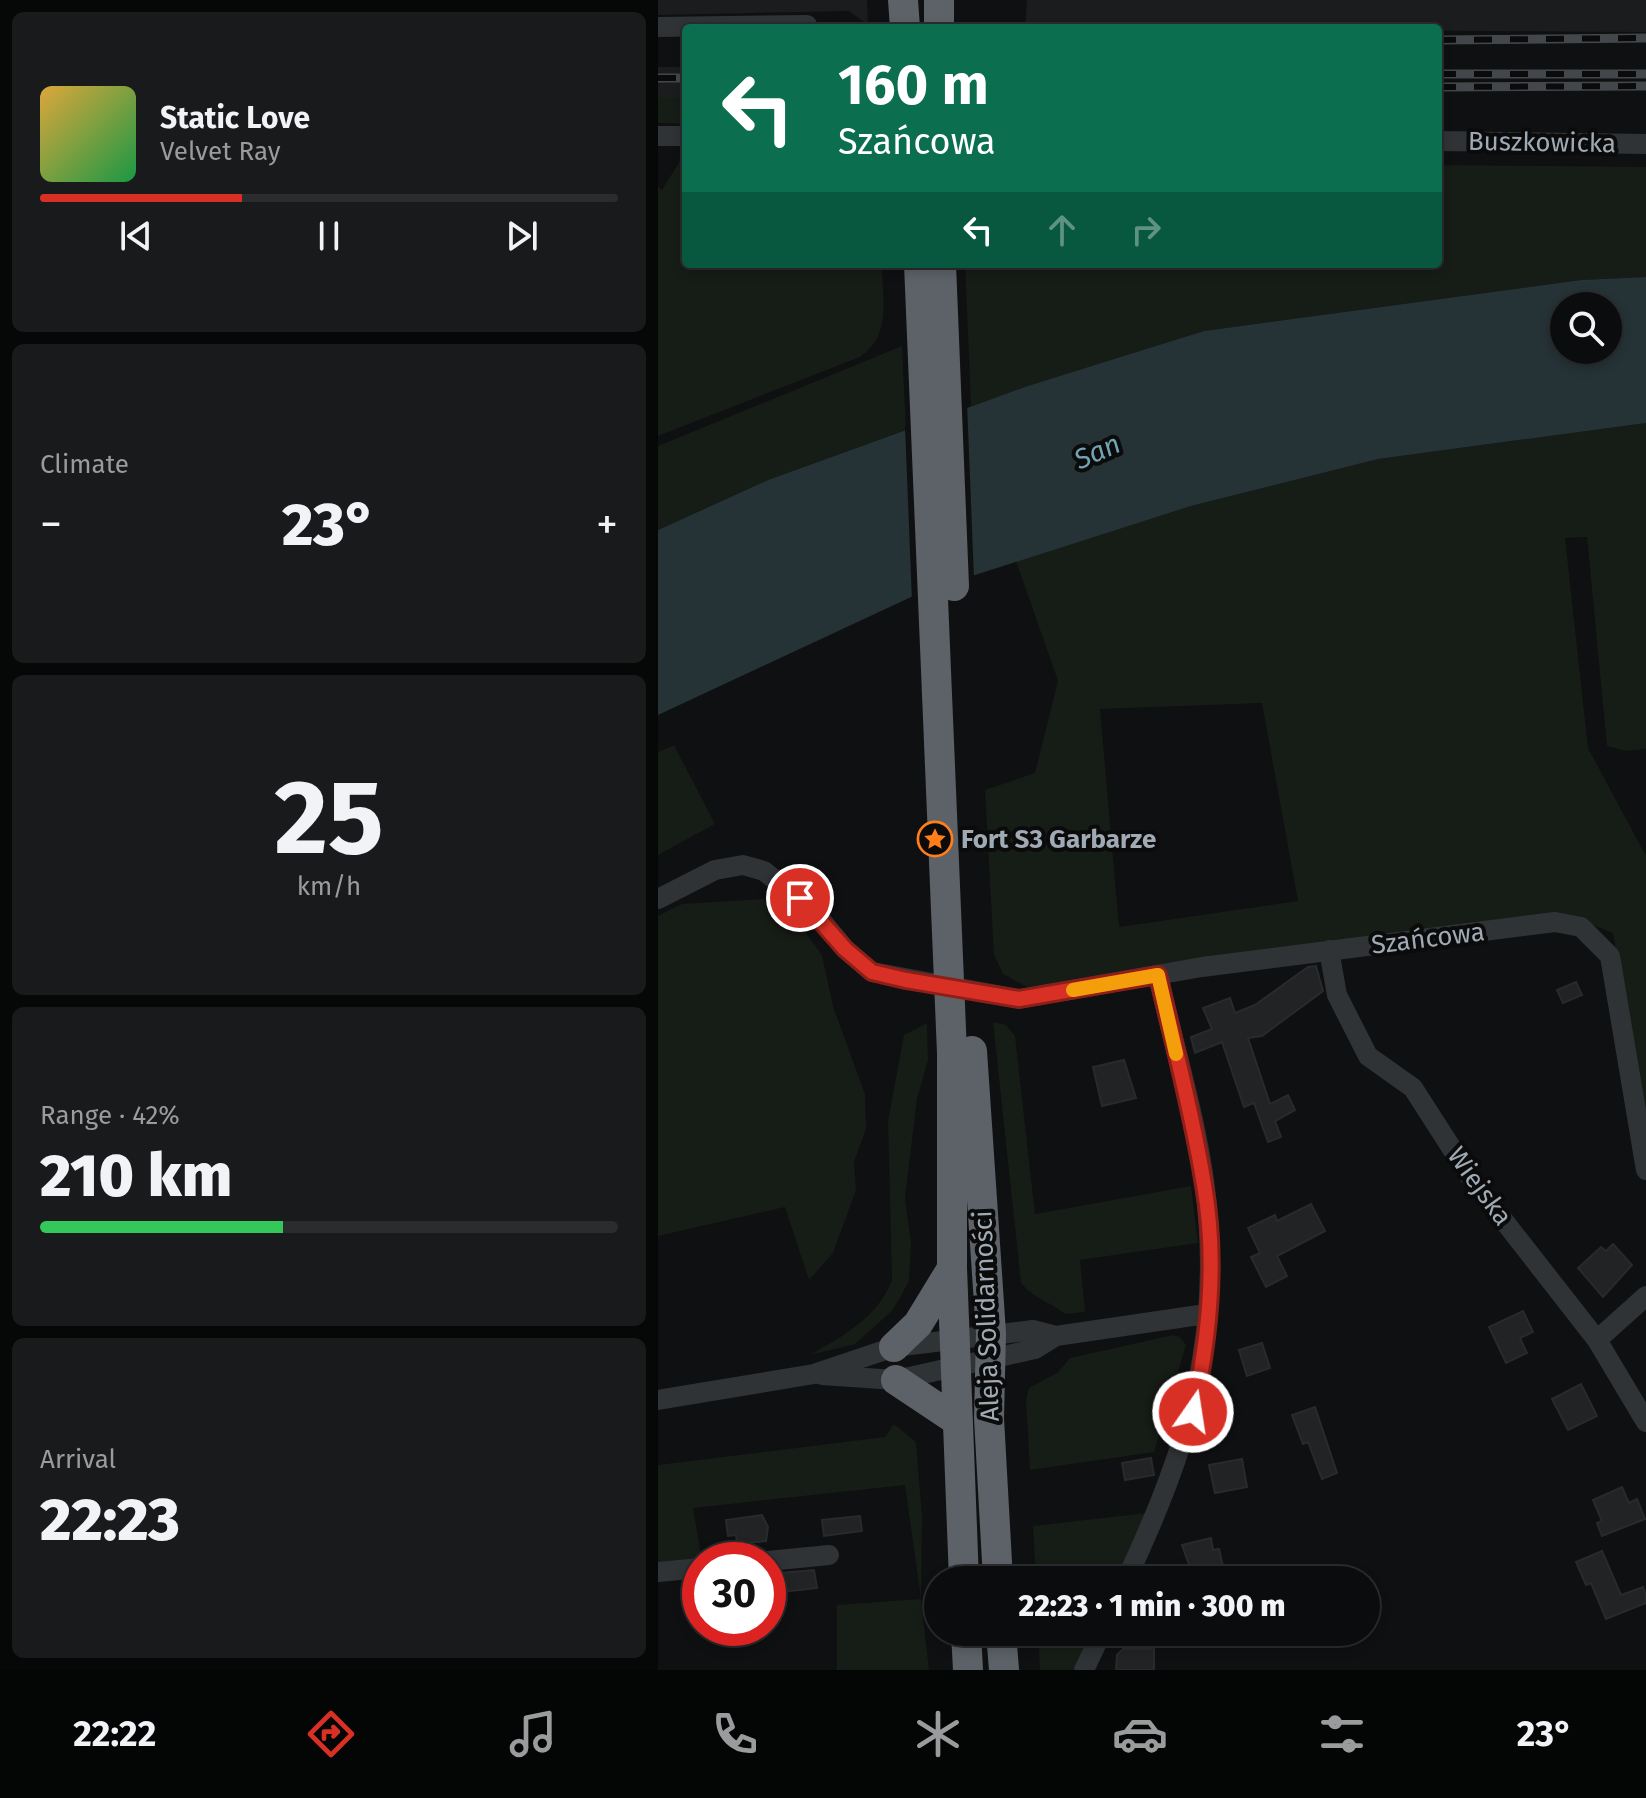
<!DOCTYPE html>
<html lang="en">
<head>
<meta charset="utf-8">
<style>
	:root { --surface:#0b0c0d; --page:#191a1b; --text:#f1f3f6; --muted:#9a9b9d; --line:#2b2c2e; --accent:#d93025 }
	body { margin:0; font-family:"Fira Sans",sans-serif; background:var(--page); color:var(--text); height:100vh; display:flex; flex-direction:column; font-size:30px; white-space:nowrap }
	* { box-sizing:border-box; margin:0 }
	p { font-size:26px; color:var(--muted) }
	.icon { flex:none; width:44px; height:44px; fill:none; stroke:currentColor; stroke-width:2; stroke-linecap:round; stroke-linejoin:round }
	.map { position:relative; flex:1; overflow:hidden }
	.drawer { display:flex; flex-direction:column; gap:12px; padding:12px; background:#060707; width:658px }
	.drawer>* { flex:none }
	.banner { position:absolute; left:24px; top:24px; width:760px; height:244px; border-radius:8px; box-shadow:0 4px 12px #0003,0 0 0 2px var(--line); background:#0b6e4f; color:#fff; overflow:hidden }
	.fabs { position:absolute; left:892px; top:292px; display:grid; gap:16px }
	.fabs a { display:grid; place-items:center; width:72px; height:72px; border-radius:50%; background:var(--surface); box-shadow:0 4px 12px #0003,0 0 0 2px var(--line); font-size:40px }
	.speed { position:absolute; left:24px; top:1542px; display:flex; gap:16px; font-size:40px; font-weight:700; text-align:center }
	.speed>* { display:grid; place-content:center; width:104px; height:104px; border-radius:50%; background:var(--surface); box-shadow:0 4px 12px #0003,0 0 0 2px var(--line); line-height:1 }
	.speed .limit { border:12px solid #d22; background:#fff; color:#111 }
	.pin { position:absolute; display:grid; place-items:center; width:68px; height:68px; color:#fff; margin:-34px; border:4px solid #fff; border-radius:50%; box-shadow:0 2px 8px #0007 }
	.me { position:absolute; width:88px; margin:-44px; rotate:13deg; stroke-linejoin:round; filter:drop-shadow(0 0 6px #0008) }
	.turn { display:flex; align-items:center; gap:28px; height:168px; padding:0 24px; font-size:36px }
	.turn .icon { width:104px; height:104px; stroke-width:2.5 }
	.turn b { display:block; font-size:56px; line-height:68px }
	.lanes { display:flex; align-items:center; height:76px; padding:0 24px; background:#0003; justify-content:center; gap:40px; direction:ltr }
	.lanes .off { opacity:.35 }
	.big { font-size:60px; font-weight:800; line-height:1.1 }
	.drawer .card { flex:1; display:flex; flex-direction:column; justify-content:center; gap:12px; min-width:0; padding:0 28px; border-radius:12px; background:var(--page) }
	.drawer .dial { align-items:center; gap:0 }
	.dial b { font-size:104px; line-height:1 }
	.song { display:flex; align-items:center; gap:24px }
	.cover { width:96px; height:96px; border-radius:12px; background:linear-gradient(135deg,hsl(40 70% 55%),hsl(140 70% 35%)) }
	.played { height:8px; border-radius:4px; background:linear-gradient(90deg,var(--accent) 35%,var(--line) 35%) }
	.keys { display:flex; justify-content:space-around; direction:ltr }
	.heat { display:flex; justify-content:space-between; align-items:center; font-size:44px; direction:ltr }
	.charge { height:12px; border-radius:6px; background:linear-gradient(90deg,#34c759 42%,var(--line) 0) }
	.trip { position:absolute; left:266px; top:1566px; width:456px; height:80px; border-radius:40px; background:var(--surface); box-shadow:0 4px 12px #0003,0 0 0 2px var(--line); font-weight:800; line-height:80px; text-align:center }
	.menu { display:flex; height:128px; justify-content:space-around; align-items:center; background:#040505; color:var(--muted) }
	.menu .icon { width:56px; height:56px }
	.menu .current { color:var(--accent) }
	.menu b { font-size:36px; color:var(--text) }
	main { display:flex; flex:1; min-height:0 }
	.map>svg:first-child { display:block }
	.built { fill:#1b1c1e }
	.green { fill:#161c16; fill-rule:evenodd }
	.water { fill:#253236; fill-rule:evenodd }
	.pier { fill:#0f1011 }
	.building { fill:#222325; stroke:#292a2d; stroke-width:2 }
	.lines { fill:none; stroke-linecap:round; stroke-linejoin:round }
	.minor { stroke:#303336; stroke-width:20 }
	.highway { stroke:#5c6268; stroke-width:30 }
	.rail-casing { stroke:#43474c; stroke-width:9 }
	.rail { stroke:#0b0b0c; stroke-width:6; stroke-dasharray:18; stroke-linecap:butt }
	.highway-bridge { stroke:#5c6268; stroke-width:30 }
	.route-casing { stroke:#8d1f18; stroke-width:20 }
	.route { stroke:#d93025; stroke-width:14 }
	.slow { stroke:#f59e0b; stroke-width:14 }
	.labels { text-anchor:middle; stroke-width:8; stroke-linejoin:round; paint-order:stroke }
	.street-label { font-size:26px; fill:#9faab4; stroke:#0b0b0c }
	.poi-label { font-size:26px; font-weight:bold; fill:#9faab4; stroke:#0b0b0c; text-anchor:start }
	.water-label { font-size:28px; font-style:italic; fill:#72a3b3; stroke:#0b0b0c }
</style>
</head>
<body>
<main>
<section class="drawer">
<div class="card">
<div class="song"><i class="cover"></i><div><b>Static Love</b><p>Velvet Ray</p></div></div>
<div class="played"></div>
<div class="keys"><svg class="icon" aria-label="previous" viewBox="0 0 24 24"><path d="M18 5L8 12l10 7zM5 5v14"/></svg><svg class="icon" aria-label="pause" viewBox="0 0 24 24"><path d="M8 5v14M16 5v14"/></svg><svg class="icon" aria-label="next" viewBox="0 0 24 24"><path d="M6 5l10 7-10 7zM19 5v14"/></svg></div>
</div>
<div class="card"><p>Climate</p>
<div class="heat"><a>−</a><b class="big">23°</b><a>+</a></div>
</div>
<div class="card dial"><b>25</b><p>km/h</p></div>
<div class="card"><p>Range · 42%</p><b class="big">210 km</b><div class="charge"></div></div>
<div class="card"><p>Arrival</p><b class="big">22:23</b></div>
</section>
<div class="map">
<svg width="988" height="1670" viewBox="0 0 988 1670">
	<rect width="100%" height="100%" fill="#0f1011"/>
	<path class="built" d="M 0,0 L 209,0 L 210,25 L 191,11 L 0,15 Z
		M 369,0 L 988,0 L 988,32 L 367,28 Z
		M 0,67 L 28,67 L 28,98 L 0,98 Z"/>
	<path class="green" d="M 0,98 L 28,98 L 28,124 L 0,123 Z
		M 25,156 L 28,264 L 223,264 C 225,297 234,336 202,357 L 0,436 L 0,187 L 4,190 Z
		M 780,165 L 988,167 L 988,277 L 923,280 L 546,331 L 313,406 L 307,264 L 780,264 Z
		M 244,346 L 248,430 L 110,480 L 0,530 L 0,446 Z
		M 988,423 L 988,749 L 968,751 L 949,746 L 929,537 L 907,538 L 930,748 L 988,856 L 988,1122 L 955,933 L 914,917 L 369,987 L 345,974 L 336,955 L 327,790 L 377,773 L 400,681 L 358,561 L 533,506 L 720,459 ZM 604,703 L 640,901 L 461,927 L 442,709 Z
		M 16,745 L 57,824 L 0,855 L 0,752 Z
		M 106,899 L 130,908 L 164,955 L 175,1006 L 207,1094 L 208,1129 L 196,1162 L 198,1190 L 175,1253 L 151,1280 L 127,1207 L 0,1236 L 0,916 L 24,904 Z
		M 335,1022 L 348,1025 L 357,1036 L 377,1214 L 533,1186 L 540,1243 L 422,1260 L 427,1312 L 407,1314 C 391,1301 376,1299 363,1283 Z
		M 269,1023 L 270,1060 L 259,1099 L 247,1198 L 253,1243 L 251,1281 L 235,1310 L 197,1344 L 152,1355 C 185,1336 220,1317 234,1280 L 230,1121 L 246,1035 Z
		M 515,1335 L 522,1337 L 528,1345 L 496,1452 L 372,1470 L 368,1400 L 371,1388 L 399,1373 L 412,1358 Z
		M 236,1424 L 258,1442 L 264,1517 L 263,1599 L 271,1670 L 179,1670 L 179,1605 L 263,1599 L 247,1485 L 35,1508 L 44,1560 L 0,1565 L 0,1465 L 227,1437 Z
		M 489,1513 L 457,1580 L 378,1580 L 375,1526 Z
		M 380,1632 L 433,1632 L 415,1670 L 382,1670 Z"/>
	<path class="water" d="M 988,277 L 988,423 L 720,459 L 533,506 L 264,592 L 0,715 L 0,530 L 110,480 L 370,386 L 546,331 L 923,280 ZM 906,306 L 950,306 L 950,350 L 906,350 Z"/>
	<path class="pier" d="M 309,403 L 316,579 L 254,601 L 247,426 Z"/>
	<path class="building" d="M 658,966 L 665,991 L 604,1036 L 590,1038 L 612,1104 L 630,1095 L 637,1110 L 617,1121 L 623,1137 L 610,1142 L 596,1103 L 586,1107 L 564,1042 L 537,1053 L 533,1037 L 554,1029 L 545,1008 L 572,998 L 577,1013 L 597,1005 L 650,967 Z
		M 918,982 L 924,995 L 905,1003 L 899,990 Z
		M 466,1060 L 478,1098 L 444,1106 L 435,1067 Z
		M 653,1204 L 667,1231 L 619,1256 L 629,1276 L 608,1287 L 593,1257 L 602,1253 L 590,1228 L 617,1215 L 619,1221 Z
		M 955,1244 L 974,1265 L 945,1297 L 920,1268 L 943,1247 L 948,1251 Z
		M 865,1311 L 875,1332 L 862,1338 L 869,1353 L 848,1363 L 831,1327 Z
		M 604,1343 L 612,1368 L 589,1376 L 581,1350 Z
		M 923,1384 L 939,1416 L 910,1430 L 894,1399 Z
		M 657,1407 L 679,1473 L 664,1479 L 650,1442 L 645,1444 L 634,1415 Z
		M 493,1458 L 496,1475 L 467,1480 L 464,1463 Z
		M 584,1459 L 589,1487 L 557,1493 L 551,1465 Z
		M 964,1487 L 971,1503 L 979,1499 L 987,1519 L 944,1536 L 939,1523 L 944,1521 L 935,1500 Z
		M 104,1515 L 110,1527 L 108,1541 L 79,1544 L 78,1535 L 70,1536 L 68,1520 Z
		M 202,1516 L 204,1531 L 166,1536 L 164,1520 Z
		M 553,1538 L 555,1550 L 561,1549 L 565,1566 L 534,1573 L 524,1545 Z
		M 944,1551 L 963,1595 L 985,1587 L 988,1595 L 988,1603 L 948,1619 L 933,1583 L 928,1585 L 918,1562 Z
		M 156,1570 L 159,1588 L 124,1592 L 122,1573 Z
		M 465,1649 L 496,1649 L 496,1670 L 458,1670 L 459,1655 Z"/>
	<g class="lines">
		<path class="minor" d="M 0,27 L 149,25
			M 0,136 L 28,136
			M 780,141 L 988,144
			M 0,899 L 57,870 L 85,865 L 106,871 L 155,910 L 187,949 L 214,972 L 361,999 L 544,967 L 897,922 L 923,927 L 952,956 L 988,1170
			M 671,950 L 679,995 L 710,1056 L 755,1088 L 814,1180 L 939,1340 L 988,1422
			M 939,1340 L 988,1296
			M 164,1375 L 238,1380 L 377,1349 L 398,1336
			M 0,1400 L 156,1374 L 236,1347 L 375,1330 L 398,1336 L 548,1314
			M 110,1561 L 171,1555
			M 0,1572 L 42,1568
			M 468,1580 C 530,1447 566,1338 547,1188 C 539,1121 515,1043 500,975
			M 426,1670 L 444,1632"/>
		<path class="highway" d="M 245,0 L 247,28
			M 281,28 L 281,0
			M 314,1051 L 333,1333 L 331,1418 L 340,1580
			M 294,1053 L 294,1268 L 306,1580
			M 236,1347 L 260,1324 L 293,1270
			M 238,1380 L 298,1420
			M 308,1632 L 310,1670
			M 343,1632 L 346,1670"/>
		<g class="rail-casing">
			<path id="rail" d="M 780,40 L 988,38
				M 780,74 L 988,74
				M 0,78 L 28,78
				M 780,87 L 988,86"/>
		</g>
		<use href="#rail" class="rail"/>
		<path class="highway-bridge" d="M 261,264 L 294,1053
			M 283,264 L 296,586"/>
	</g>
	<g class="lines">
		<g class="route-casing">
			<path id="route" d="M 142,898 L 187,949 L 214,972 L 248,980 L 361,999 L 500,975 C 516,1045 535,1115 546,1185 C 559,1258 551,1340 535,1412"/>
		</g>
		<use href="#route" class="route"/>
		<path class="slow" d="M 415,990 L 500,975 L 518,1054"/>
	</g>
	<defs>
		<g id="sight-ring" transform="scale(1.8)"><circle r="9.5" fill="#0b0b0c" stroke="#ff7e1a" stroke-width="1.5"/><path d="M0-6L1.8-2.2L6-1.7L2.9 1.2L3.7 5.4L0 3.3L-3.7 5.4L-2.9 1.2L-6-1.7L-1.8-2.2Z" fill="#ff7e1a"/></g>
	</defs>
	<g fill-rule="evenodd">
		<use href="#sight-ring" x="277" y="839"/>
	</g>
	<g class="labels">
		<g class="street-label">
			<text transform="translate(884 142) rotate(1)" y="9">Buszkowicka</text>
			<text transform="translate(770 938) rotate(-7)" y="9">Szańcowa</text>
			<text transform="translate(822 1186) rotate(54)" y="9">Wiejska</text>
			<text transform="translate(328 1316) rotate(-92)" y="9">Aleja Solidarności</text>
		</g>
		<g class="poi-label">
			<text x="303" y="848">Fort S3 Garbarze</text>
		</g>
		<g class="water-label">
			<text transform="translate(439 451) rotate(-24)" y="10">San</text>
		</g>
	</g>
</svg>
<div class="fabs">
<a><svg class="icon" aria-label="search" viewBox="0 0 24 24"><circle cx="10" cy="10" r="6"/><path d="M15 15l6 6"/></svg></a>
</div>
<div class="speed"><div class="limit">30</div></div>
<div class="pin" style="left:142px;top:898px;background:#d93025"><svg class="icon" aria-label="arrive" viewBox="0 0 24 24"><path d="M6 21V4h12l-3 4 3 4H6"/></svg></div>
<svg class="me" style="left:535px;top:1412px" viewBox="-20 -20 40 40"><circle r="17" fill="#d93025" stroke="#fff" stroke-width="3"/><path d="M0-11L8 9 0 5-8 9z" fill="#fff"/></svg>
<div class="trip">22:23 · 1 min · 300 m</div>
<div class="banner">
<div class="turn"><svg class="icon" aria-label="left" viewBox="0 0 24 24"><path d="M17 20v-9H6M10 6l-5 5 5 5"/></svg><div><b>160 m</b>Szańcowa</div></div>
<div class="lanes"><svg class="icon" aria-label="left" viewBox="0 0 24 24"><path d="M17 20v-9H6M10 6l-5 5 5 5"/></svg><svg class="icon off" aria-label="ahead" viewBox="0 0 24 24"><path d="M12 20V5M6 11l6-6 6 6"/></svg><svg class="icon off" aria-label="right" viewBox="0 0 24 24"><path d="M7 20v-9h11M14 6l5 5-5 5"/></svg></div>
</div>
</div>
</main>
<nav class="menu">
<b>22:22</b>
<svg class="icon current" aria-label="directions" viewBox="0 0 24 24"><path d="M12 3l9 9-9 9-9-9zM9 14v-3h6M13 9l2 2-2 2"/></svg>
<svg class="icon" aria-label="music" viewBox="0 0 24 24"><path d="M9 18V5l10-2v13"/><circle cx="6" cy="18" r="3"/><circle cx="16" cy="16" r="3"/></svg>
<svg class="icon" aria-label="phone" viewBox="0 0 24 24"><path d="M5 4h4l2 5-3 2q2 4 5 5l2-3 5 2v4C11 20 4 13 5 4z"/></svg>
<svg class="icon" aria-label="climate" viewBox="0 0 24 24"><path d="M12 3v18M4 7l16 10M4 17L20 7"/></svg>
<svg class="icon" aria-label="car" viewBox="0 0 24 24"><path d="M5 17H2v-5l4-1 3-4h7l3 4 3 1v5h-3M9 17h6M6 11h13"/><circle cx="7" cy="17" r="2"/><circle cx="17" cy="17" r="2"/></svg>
<svg class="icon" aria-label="filters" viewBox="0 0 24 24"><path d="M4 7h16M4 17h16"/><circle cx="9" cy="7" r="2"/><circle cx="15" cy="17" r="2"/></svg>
<b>23°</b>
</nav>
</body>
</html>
